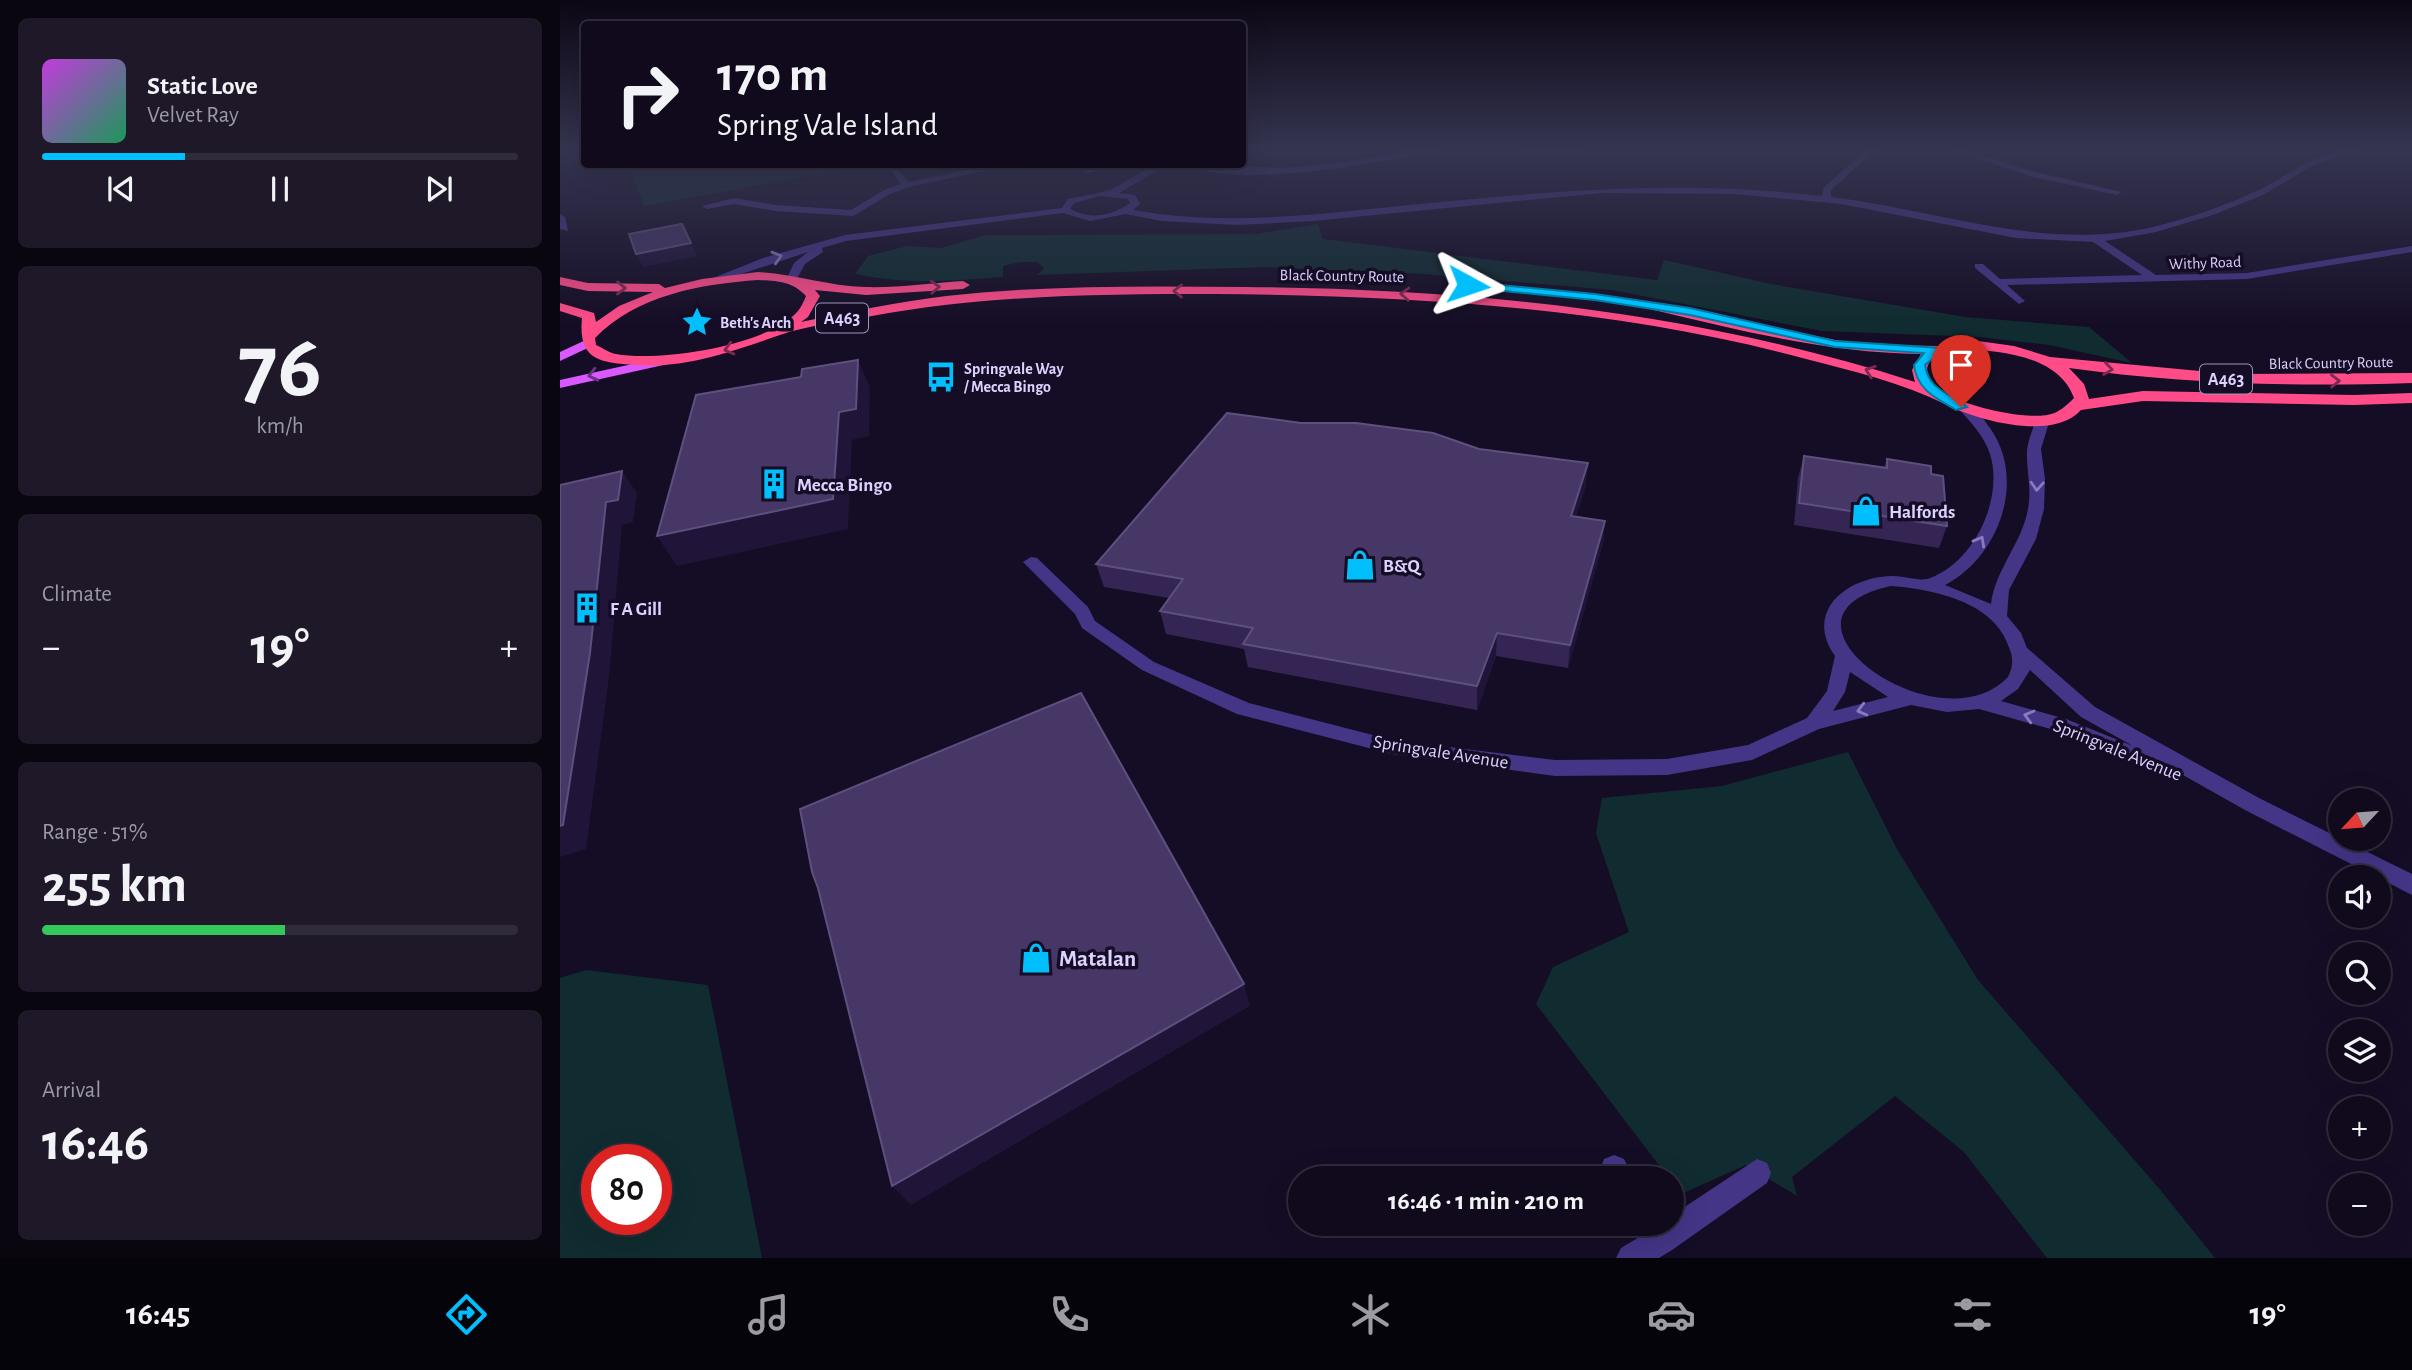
<!DOCTYPE html>
<html lang="en">
<head>
<meta charset="utf-8">
<style>
	:root { --surface:#100a1c; --page:#1e1829; --text:#f1f3f6; --muted:#9c9aa3; --line:#302b3b; --accent:#00bffc }
	body { margin:0; font-family:"Alegreya Sans",sans-serif; background:var(--page); color:var(--text); height:100vh; display:flex; flex-direction:column; font-size:26px; white-space:nowrap }
	* { box-sizing:border-box; margin:0 }
	p { font-size:23px; color:var(--muted) }
	.icon { flex:none; width:38px; height:38px; fill:none; stroke:currentColor; stroke-width:2; stroke-linecap:round; stroke-linejoin:round }
	.map { position:relative; flex:1; overflow:hidden }
	.details { display:flex; flex-direction:column; gap:18px; padding:18px; background:#09060f; width:560px }
	.details>* { flex:none }
	.top-card { position:absolute; left:21px; top:21px; width:665px; height:147px; border-radius:7px; box-shadow:0 7px 28px #0002,0 0 0 2px var(--line); background:#100a1c; color:var(--text); overflow:hidden }
	.needle { width:46px; rotate:244deg }
	.fabs { position:absolute; left:1768px; top:788px; display:grid; gap:14px }
	.fabs a { display:grid; place-items:center; width:63px; height:63px; border-radius:50%; background:var(--surface); box-shadow:0 7px 28px #0002,0 0 0 2px var(--line); font-size:35px }
	.speed { position:absolute; left:21px; top:1144px; display:flex; gap:14px; font-size:35px; font-weight:700; text-align:center }
	.speed>* { display:grid; place-content:center; width:91px; height:91px; border-radius:50%; background:var(--surface); box-shadow:0 7px 28px #0002,0 0 0 2px var(--line); line-height:1 }
	.speed .limit { border:10px solid #d22; background:#fff; color:#111 }
	.pin { position:absolute; display:grid; place-items:center; width:60px; height:60px; color:#fff; margin:-72px -30px; border-radius:50% 50% 50% 0; rotate:-45deg; box-shadow:0 0 7px #0007 }
	.pin .icon { rotate:45deg }
	.me { position:absolute; width:77px; margin:-38px; rotate:95deg; stroke-linejoin:round; filter:drop-shadow(0 0 5px #0008) }
	.turn { display:flex; align-items:center; gap:24px; height:147px; padding:0 21px; font-size:32px }
	.turn .icon { width:91px; height:91px; stroke-width:2.5 }
	.turn b { display:block; font-size:49px; line-height:60px }
	.big { font-size:52px; font-weight:700; line-height:1.1 }
	.details .tile { flex:1; display:flex; flex-direction:column; justify-content:center; gap:10px; min-width:0; padding:0 24px; border-radius:10px; background:var(--page) }
	.details .dial { align-items:center; gap:0 }
	.dial b { font-size:91px; line-height:1 }
	.song { display:flex; align-items:center; gap:21px }
	.cover { width:84px; height:84px; border-radius:10px; background:linear-gradient(135deg,hsl(290 70% 55%),hsl(150 70% 35%)) }
	.played { height:7px; border-radius:4px; background:linear-gradient(90deg,var(--accent) 30%,var(--line) 30%) }
	.keys { display:flex; justify-content:space-around; direction:ltr }
	.heat { display:flex; justify-content:space-between; align-items:center; font-size:38px; direction:ltr }
	.charge { height:10px; border-radius:5px; background:linear-gradient(90deg,#34c759 51%,var(--line) 0) }
	.trip { position:absolute; left:728px; top:1166px; width:396px; height:70px; border-radius:35px; background:var(--surface); box-shadow:0 7px 28px #0002,0 0 0 2px var(--line); font-weight:700; line-height:70px; text-align:center }
	.tab-bar { display:flex; height:112px; justify-content:space-around; align-items:center; background:#06040b; color:var(--muted) }
	.tab-bar .icon { width:49px; height:49px }
	.tab-bar .current { color:var(--accent) }
	.tab-bar b { font-size:32px; color:var(--text) }
	main { display:flex; flex:1; min-height:0 }
	.map>svg:first-child { display:block }
	.green { fill:#102c30; fill-rule:evenodd }
	.lines { fill:none; stroke-linecap:round; stroke-linejoin:round }
	.minor { fill:#443587; fill-rule:evenodd }
	.major { fill:#d958ff; fill-rule:evenodd }
	.highway { fill:#ff4c88; fill-rule:evenodd }
	.wall { fill:#352554 }
	.shaded-wall { fill:#201439 }
	.building { fill:#473766; stroke:#5e507e; stroke-width:2 }
	.oneway { stroke:#897bbd }
	.oneway2 { stroke:#7e2952 }
	.oneway3 { stroke:#6d2f87 }
	.route { fill:#00bffc; stroke:#007ca4; stroke-width:2 }
	.labels { text-anchor:middle; stroke-width:7; stroke-linejoin:round; paint-order:stroke }
	.far-street-label { font-size:16px; fill:#ddd1ff; stroke:#150d25 }
	.far-poi-label { font-size:16px; font-weight:bold; fill:#ddd1ff; stroke:#150d25; text-anchor:start }
	.shield { fill:#150d25; stroke:#a196be; stroke-width:2 }
	.shield-label { font-size:18px; font-weight:bold; fill:#ddd1ff }
	.poi-label { font-size:19px; font-weight:bold; fill:#ddd1ff; stroke:#150d25; text-anchor:start }
	.street-label { font-size:19px; fill:#ddd1ff; stroke:#150d25 }
	.near-poi-label { font-size:23px; font-weight:bold; fill:#ddd1ff; stroke:#150d25; text-anchor:start }
</style>
</head>
<body>
<main>
<section class="details">
<div class="tile">
<div class="song"><i class="cover"></i><div><b>Static Love</b><p>Velvet Ray</p></div></div>
<div class="played"></div>
<div class="keys"><svg class="icon" aria-label="previous" viewBox="0 0 24 24"><path d="M18 5L8 12l10 7zM5 5v14"/></svg><svg class="icon" aria-label="pause" viewBox="0 0 24 24"><path d="M8 5v14M16 5v14"/></svg><svg class="icon" aria-label="next" viewBox="0 0 24 24"><path d="M6 5l10 7-10 7zM19 5v14"/></svg></div>
</div>
<div class="tile dial"><b>76</b><p>km/h</p></div>
<div class="tile"><p>Climate</p>
<div class="heat"><a>−</a><b class="big">19°</b><a>+</a></div>
</div>
<div class="tile"><p>Range · 51%</p><b class="big">255 km</b><div class="charge"></div></div>
<div class="tile"><p>Arrival</p><b class="big">16:46</b></div>
</section>
<div class="map">
<svg width="1852" height="1258" viewBox="0 0 1852 1258">
	<rect width="100%" height="100%" fill="#150d25"/>
	<path class="green" d="M 88,165 L 88,164 L 310,165 L 84,206 L 70,168 Z
		M 758,224 L 763,239 L 1097,280 L 1104,260 L 1211,284 L 1405,317 L 1529,327 L 1572,363 L 1489,345 L 1419,337 L 1262,331 L 1052,290 L 864,274 L 706,267 L 477,275 L 484,268 L 477,262 L 460,262 L 443,266 L 443,277 C 392,281 345,285 295,274 L 308,256 L 347,246 L 381,248 L 426,235 L 696,234 Z
		M 1288,752 L 1338,851 L 1418,980 L 1597,1186 L 1655,1258 L 1487,1258 L 1404,1152 L 1335,1096 L 1232,1177 L 1237,1196 L 1186,1165 L 1121,1194 L 976,1004 L 993,967 L 1069,932 L 1036,833 L 1042,798 L 1162,786 Z
		M 26,970 L 148,985 L 202,1258 L 0,1258 L 0,978 ZM 37,1160 L 96,1160 L 96,1220 L 37,1220 Z"/>
	<g class="lines">
		<path class="minor" d="M 867,148 L 887,148 C 873,155 854,156 839,158 C 787,168 670,187 623,164 L 723,168 L 788,162 Z
			M 943,148 L 1034,148 L 996,156 Z
			M 1309,148 L 1318,148 L 1271,190 L 1271,197 C 1379,210 1483,252 1593,227 C 1629,218 1665,206 1699,190 C 1733,173 1760,148 1801,148 L 1752,166 L 1703,195 L 1653,215 L 1596,232 L 1545,241 L 1596,275 L 1687,273 L 1852,246 L 1852,252 L 1687,279 L 1447,285 L 1465,301 L 1459,304 L 1415,268 L 1415,264 L 1423,264 L 1440,279 L 1582,275 L 1533,242 L 1456,238 L 1281,204 L 1174,194 L 1042,193 L 753,221 L 677,225 L 602,221 L 566,214 L 530,221 L 503,213 L 286,241 L 262,248 L 263,252 L 245,264 L 235,282 L 231,283 L 226,280 L 234,263 L 248,252 L 157,282 L 148,280 L 203,258 L 285,235 L 502,208 L 508,199 C 517,197 548,192 552,189 C 571,180 587,164 609,164 L 559,193 L 575,195 L 580,204 L 573,210 C 673,228 770,212 870,203 C 1005,190 1125,180 1262,196 L 1264,187 ZM 540,196 L 568,199 L 570,203 C 553,216 529,220 510,209 L 514,203 Z
			M 1385,148 L 1399,148 L 1475,172 L 1562,192 L 1557,195 L 1470,176 Z
			M 326,164 L 332,164 L 349,182 L 436,164 L 456,164 L 349,187 L 330,194 L 293,216 L 216,211 L 174,204 L 147,209 L 142,206 L 175,198 L 216,205 L 291,210 L 324,190 L 341,184 Z
			M 511,164 L 524,164 L 536,171 L 529,173 Z
			M 0,214 L 5,217 L 8,231 L 0,229 Z
			M 1407,406 C 1417,409 1424,420 1430,428 C 1467,480 1439,557 1385,585 L 1431,604 C 1435,570 1462,543 1468,509 C 1472,489 1466,470 1467,450 C 1468,440 1473,429 1476,419 L 1483,415 L 1488,416 L 1490,419 L 1481,449 L 1485,479 L 1484,509 L 1476,539 L 1449,590 L 1447,616 L 1461,633 L 1467,648 L 1535,707 L 1699,798 L 1852,874 L 1852,895 L 1685,810 L 1623,775 L 1615,780 L 1608,778 L 1494,730 L 1419,709 L 1387,712 L 1351,705 L 1259,729 L 1192,760 L 1107,775 L 995,776 L 832,754 L 677,714 L 582,670 L 522,628 L 515,614 L 463,562 L 471,557 L 477,558 L 528,607 L 535,621 L 594,662 L 689,703 L 832,740 L 995,760 L 1107,759 L 1188,745 L 1247,718 L 1267,691 L 1275,656 C 1243,611 1288,576 1333,576 C 1345,576 1360,582 1370,578 C 1414,562 1444,499 1430,454 C 1424,436 1412,424 1400,410 ZM 1331,586 C 1371,589 1433,601 1448,645 C 1453,656 1454,665 1448,677 C 1379,750 1192,616 1331,586 ZM 1470,670 L 1521,717 L 1573,746 L 1506,719 L 1441,701 L 1458,689 ZM 1290,672 L 1328,697 L 1273,711 L 1285,692 Z
			M 1054,1155 L 1064,1159 L 1074,1178 L 1044,1178 L 1040,1169 L 1044,1159 Z
			M 1197,1159 L 1207,1163 L 1211,1173 L 1207,1183 L 1112,1250 L 1099,1258 L 1056,1258 L 1061,1248 L 1081,1236 L 1076,1223 L 1111,1223 L 1111,1216 Z"/>
		<path class="major" d="M 28,339 L 34,343 L 32,346 L 0,361 L 0,352 Z
			M 104,357 L 110,361 L 108,364 L 0,388 L 0,380 Z"/>
		<path class="highway" d="M 198,272 C 234,274 268,286 305,287 C 337,288 371,283 403,281 L 410,285 L 403,289 L 306,295 L 255,290 L 260,296 L 248,317 L 241,322 C 289,312 337,302 386,296 C 485,285 586,286 686,287 C 914,289 1137,312 1355,382 L 1352,370 L 1361,354 C 1271,353 1181,331 1094,310 L 1092,307 L 1099,303 L 1275,340 L 1313,345 L 1379,346 L 1403,341 L 1418,341 L 1454,346 L 1490,357 L 1672,374 L 1852,373 L 1852,383 C 1737,387 1623,384 1509,368 L 1524,384 L 1529,399 L 1583,391 L 1794,395 L 1852,393 L 1852,403 L 1794,405 L 1583,401 L 1521,410 C 1494,441 1419,421 1387,405 C 1343,383 1293,371 1246,359 C 1053,307 854,296 655,294 C 541,294 425,295 312,316 C 282,322 248,325 220,335 C 173,351 126,369 75,365 C 38,363 18,359 22,318 L 0,311 L 0,303 L 34,313 L 36,322 L 59,306 L 93,292 L 28,291 L 0,285 L 0,277 L 28,283 L 99,284 L 105,288 L 142,279 ZM 198,280 C 218,281 232,281 246,296 C 244,301 241,307 238,311 C 208,346 100,362 56,354 C 49,353 43,348 36,345 L 35,338 C 77,295 141,284 198,280 ZM 1403,349 C 1442,351 1499,356 1514,398 C 1506,406 1499,413 1487,415 C 1462,420 1376,403 1368,375 C 1362,356 1390,351 1403,349 Z"/>
	</g>
	<path class="wall" d="M 741,423 L 1026,485 L 1016,516 L 1045,521 L 1043,543 L 1008,668 L 936,656 L 917,710 L 688,667 L 684,649 L 606,634 L 600,611 L 609,598 L 544,587 L 536,564 Z
		M 1244,456 L 1324,467 L 1327,459 L 1371,474 L 1387,526 L 1379,548 L 1234,525 L 1238,478 Z"/>
	<path class="shaded-wall" d="M 122,224 L 137,256 L 83,267 L 76,254 Z
		M 298,360 L 310,387 L 309,436 L 292,440 L 288,529 L 117,566 L 97,536 L 279,412 Z
		M 1028,463 L 1026,485 L 1009,538 L 1011,516 Z
		M 62,471 L 77,493 L 73,522 L 62,525 L 49,677 L 26,849 L 0,857 L 0,826 L 46,502 Z
		M 1045,521 L 1043,543 L 1008,668 L 1010,645 Z
		M 937,633 L 936,656 L 917,710 L 917,686 Z
		M 684,984 L 690,1006 L 351,1205 L 332,1186 Z"/>
	<path class="building" d="M 122,224 L 131,243 L 76,254 L 69,234 Z
		M 298,360 L 296,409 L 279,412 L 273,499 L 97,536 L 136,395 L 241,377 L 242,369 Z
		M 667,413 L 741,423 L 796,423 L 873,433 L 919,449 L 1028,463 L 1011,516 L 1045,521 L 1010,645 L 937,633 L 917,686 L 683,644 L 693,628 L 600,611 L 623,579 L 536,564 Z
		M 1244,456 L 1327,468 L 1327,459 L 1371,466 L 1371,474 L 1383,476 L 1387,526 L 1239,503 Z
		M 62,471 L 58,500 L 46,502 L 30,653 L 3,825 L 0,826 L 0,485 Z
		M 521,693 L 684,984 L 332,1186 L 258,888 L 252,872 L 240,809 Z"/>
	<defs><path id="oneway-chevron" d="M-2-3.5L2.5 0L-2 3.5" fill="none" stroke-width="1.6" stroke-linecap="round" stroke-linejoin="round" transform="scale(1.75)"/></defs>
	<g class="oneway">
		<use href="#oneway-chevron" transform="translate(217 257) rotate(-17)"/>
		<use href="#oneway-chevron" transform="translate(1477 486) rotate(93)"/>
		<use href="#oneway-chevron" transform="translate(1420 541) rotate(-61)"/>
		<use href="#oneway-chevron" transform="translate(1302 710) rotate(165)"/>
		<use href="#oneway-chevron" transform="translate(1469 716) rotate(-165)"/>
	</g>
	<g class="oneway2">
		<use href="#oneway-chevron" transform="translate(375 287) rotate(-3)"/>
		<use href="#oneway-chevron" transform="translate(61 288) rotate(1)"/>
		<use href="#oneway-chevron" transform="translate(618 291) rotate(180)"/>
		<use href="#oneway-chevron" transform="translate(845 294) rotate(-177)"/>
		<use href="#oneway-chevron" transform="translate(169 349) rotate(165)"/>
		<use href="#oneway-chevron" transform="translate(1548 369) rotate(8)"/>
		<use href="#oneway-chevron" transform="translate(1310 371) rotate(-161)"/>
		<use href="#oneway-chevron" transform="translate(1775 381) rotate(-1)"/>
	</g>
	<use class="oneway3" href="#oneway-chevron" transform="translate(33 375) rotate(166)"/>
	<linearGradient id="sky" x2="0" y2="1"><stop stop-color="#0c0714"/><stop offset="0.46" stop-color="#353551"/><stop offset="1" stop-color="#353551" stop-opacity="0"/></linearGradient>
	<rect width="1852" height="325" fill="url(#sky)"/>
	<path class="route" d="M 908,282 L 1035,294 L 1130,308 L 1275,341 L 1381,348 L 1381,353 L 1365,365 C 1369,391 1390,392 1407,407 L 1396,410 C 1376,398 1357,390 1354,365 L 1364,353 L 1275,347 L 1130,315 L 1035,300 L 904,287 L 904,283 Z"/>
	<defs>
		<g id="sight-bare" transform="scale(2.415)"><path d="M0-6L1.8-2.2L6-1.7L2.9 1.2L3.7 5.4L0 3.3L-3.7 5.4L-2.9 1.2L-6-1.7L-1.8-2.2Z" fill="#00bffc" stroke="#150d25" stroke-width="2.5" paint-order="stroke"/></g>
		<g id="bus-bare" transform="scale(2.415)"><path d="M-5-6H5V4H4V6H2V4H-2V6H-4V4H-5ZM-3.5-4V0h7V-4ZM-3.5 1.2v1.5H-2V1.2ZM2 1.2v1.5H3.5V1.2Z" fill="#00bffc" stroke="#150d25" stroke-width="2.5" paint-order="stroke"/></g>
		<g id="building-bare" transform="scale(2.415)"><path d="M-4-6H4V6H1V3H-1V6H-4ZM-2.5-4.3h1.7v1.8h-1.7ZM.8-4.3h1.7v1.8H.8ZM-2.5-1h1.7V.8h-1.7ZM.8-1h1.7V.8H.8Z" fill="#00bffc" stroke="#150d25" stroke-width="2.5" paint-order="stroke"/></g>
		<g id="shop-bare" transform="scale(2.415)"><path d="M-5-2.5h2.3a2.7 3.5 0 0 1 5.4 0H5L5.5 6h-11ZM-1.5-2.5h3a1.5 2.3 0 0 0-3 0Z" fill="#00bffc" stroke="#150d25" stroke-width="2.5" paint-order="stroke"/></g>
	</defs>
	<g fill-rule="evenodd">
		<use href="#sight-bare" x="137" y="322"/>
		<use href="#bus-bare" x="381" y="377"/>
		<use href="#building-bare" x="214" y="484"/>
		<use href="#shop-bare" x="1306" y="511"/>
		<use href="#shop-bare" x="800" y="565"/>
		<use href="#building-bare" x="27" y="608"/>
		<use href="#shop-bare" x="476" y="958"/>
	</g>
	<g class="labels">
		<g class="far-street-label">
			<text transform="translate(1645 262) rotate(-2)" y="6">Withy Road</text>
			<text transform="translate(782 275) rotate(1)" y="6">Black Country Route</text>
			<text transform="translate(1771 362) rotate(-1)" y="6">Black Country Route</text>
		</g>
		<g class="far-poi-label">
			<text x="160" y="328">Beth's Arch</text>
			<text x="404" y="374">Springvale Way<tspan x="404" dy="18">/ Mecca Bingo</tspan></text>
		</g>
		<g class="shield">
			<rect x="256" y="303.5" width="52" height="29" rx="5"/>
			<rect x="1640" y="364.5" width="52" height="29" rx="5"/>
		</g>
		<g class="shield-label">
			<text x="282" y="324">A463</text>
			<text x="1666" y="385">A463</text>
		</g>
		<g class="poi-label">
			<text x="237" y="491">Mecca Bingo</text>
			<text x="1329" y="518">Halfords</text>
			<text x="823" y="572">B&amp;Q</text>
			<text x="50" y="615">F A Gill</text>
		</g>
		<g class="street-label">
			<text transform="translate(1558 749) rotate(22)" y="7">Springvale Avenue</text>
			<text transform="translate(881 751) rotate(9)" y="7">Springvale Avenue</text>
		</g>
		<g class="near-poi-label">
			<text x="499" y="966">Matalan</text>
		</g>
	</g>
</svg>
<div class="fabs">
<a><svg class="needle" viewBox="-14 -14 28 28"><path d="M0-13l5 13h-10z" fill="#e53935"/><path d="M0 13l5-13h-10z" fill="#9c9aa3"/></svg></a>
<a><svg class="icon" aria-label="sound" viewBox="0 0 24 24"><path d="M4 9h4l5-4v14l-5-4H4zM17 9q2 3 0 6"/></svg></a>
<a><svg class="icon" aria-label="search" viewBox="0 0 24 24"><circle cx="10" cy="10" r="6"/><path d="M15 15l6 6"/></svg></a>
<a><svg class="icon" aria-label="layers" viewBox="0 0 24 24"><path d="M12 4l9 5-9 5-9-5zM3 14l9 5 9-5"/></svg></a>
<a>+</a>
<a>−</a>
</div>
<div class="speed"><div class="limit">80</div></div>
<div class="pin" style="left:1401px;top:407px;background:#d93025"><svg class="icon" aria-label="arrive" viewBox="0 0 24 24"><path d="M6 21V4h12l-3 4 3 4H6"/></svg></div>
<svg class="me" style="left:908px;top:285px" viewBox="-20 -20 40 40"><path d="M0-17L14 15 0 8-14 15z" fill="#00bffc" stroke="#fff" stroke-width="4"/></svg>
<div class="trip">16:46 · 1 min · 210 m</div>
<div class="top-card">
<div class="turn"><svg class="icon" aria-label="right" viewBox="0 0 24 24"><path d="M7 20v-9h11M14 6l5 5-5 5"/></svg><div><b>170 m</b>Spring Vale Island</div></div>
</div>
</div>
</main>
<nav class="tab-bar">
<b>16:45</b>
<svg class="icon current" aria-label="directions" viewBox="0 0 24 24"><path d="M12 3l9 9-9 9-9-9zM9 14v-3h6M13 9l2 2-2 2"/></svg>
<svg class="icon" aria-label="music" viewBox="0 0 24 24"><path d="M9 18V5l10-2v13"/><circle cx="6" cy="18" r="3"/><circle cx="16" cy="16" r="3"/></svg>
<svg class="icon" aria-label="phone" viewBox="0 0 24 24"><path d="M5 4h4l2 5-3 2q2 4 5 5l2-3 5 2v4C11 20 4 13 5 4z"/></svg>
<svg class="icon" aria-label="climate" viewBox="0 0 24 24"><path d="M12 3v18M4 7l16 10M4 17L20 7"/></svg>
<svg class="icon" aria-label="car" viewBox="0 0 24 24"><path d="M5 17H2v-5l4-1 3-4h7l3 4 3 1v5h-3M9 17h6M6 11h13"/><circle cx="7" cy="17" r="2"/><circle cx="17" cy="17" r="2"/></svg>
<svg class="icon" aria-label="filters" viewBox="0 0 24 24"><path d="M4 7h16M4 17h16"/><circle cx="9" cy="7" r="2"/><circle cx="15" cy="17" r="2"/></svg>
<b>19°</b>
</nav>
</body>
</html>
